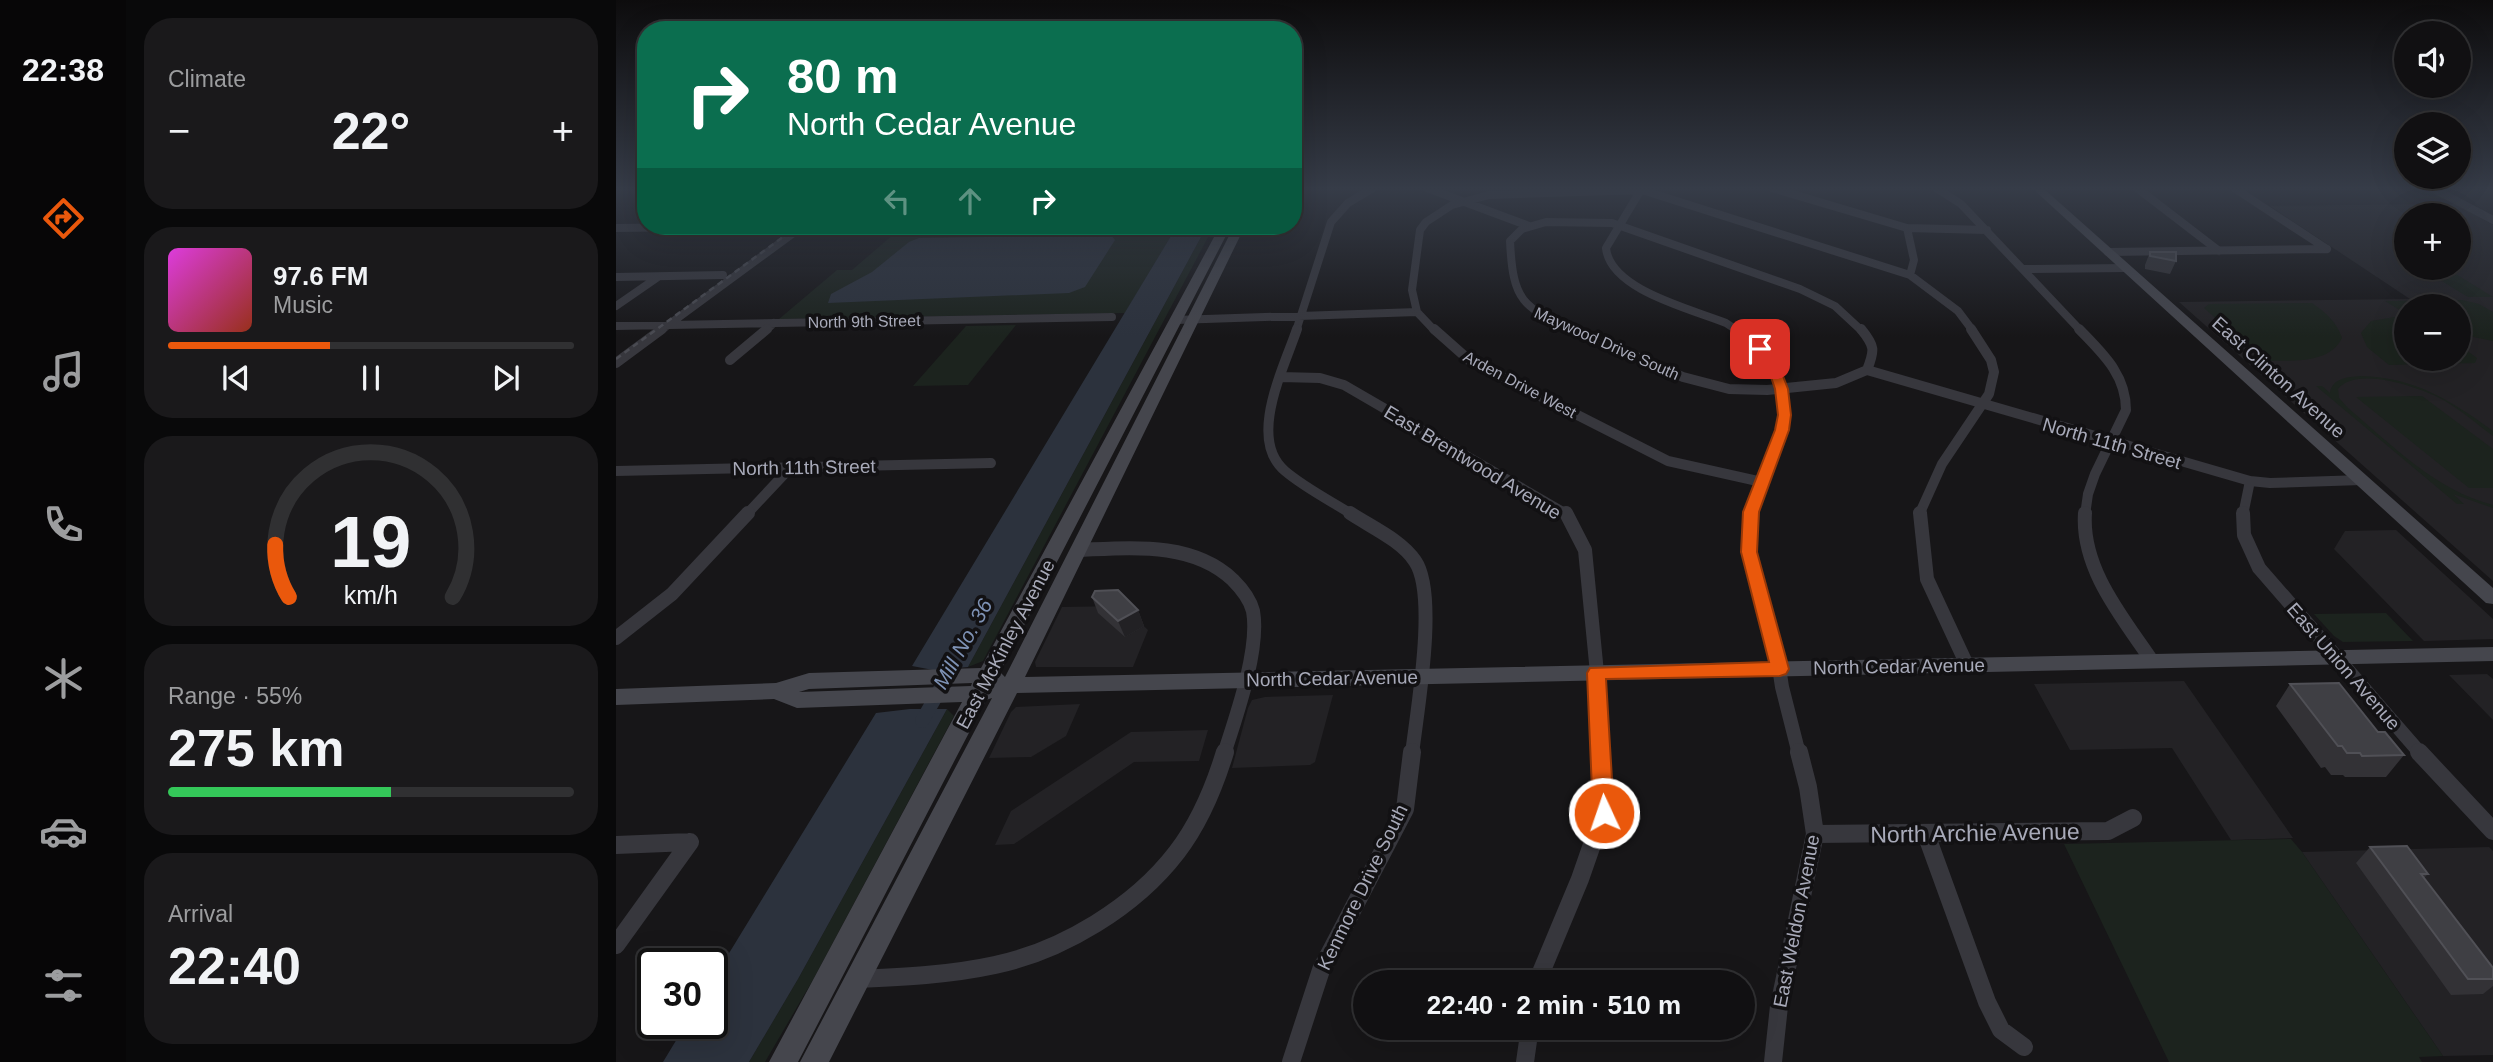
<!DOCTYPE html>
<html lang="en">
<head>
<meta charset="utf-8">
<style>
	:root { --surface:#111012; --page:#1a191b; --text:#f1f3f6; --muted:#9c9d9f; --line:#303032; --accent:#ea580c }
	body { margin:0; font-family:Arial,sans-serif; background:var(--page); color:var(--text); height:100vh; display:flex; flex-direction:column; font-size:26px; white-space:nowrap }
	* { box-sizing:border-box; margin:0 }
	p { font-size:23px; color:var(--muted) }
	.icon { flex:none; width:38px; height:38px; fill:none; stroke:currentColor; stroke-width:2; stroke-linecap:round; stroke-linejoin:round }
	.map { position:relative; flex:1; overflow:hidden }
	.drawer { display:flex; flex-direction:column; gap:18px; padding:18px; background:#09090a; width:490px }
	.drawer>* { flex:none }
	.top-card { position:absolute; left:21px; top:21px; width:665px; height:214px; border-radius:28px; box-shadow:0 7px 28px #0002,0 0 0 2px var(--line); background:#0b6e4f; color:#fff; overflow:hidden }
	.tools { position:absolute; left:1778px; top:21px; display:grid; gap:14px }
	.tools a { display:grid; place-items:center; width:77px; height:77px; border-radius:50%; background:var(--surface); box-shadow:0 7px 28px #0002,0 0 0 2px var(--line); font-size:35px }
	.speed { position:absolute; left:21px; top:948px; display:flex; gap:14px; font-size:35px; font-weight:700; text-align:center }
	.speed>* { display:grid; place-content:center; width:91px; height:91px; border-radius:50%; background:var(--surface); box-shadow:0 7px 28px #0002,0 0 0 2px var(--line); line-height:1 }
	.speed .limit { border:4px solid #111; border-radius:10px; background:#fff; color:#111 }
	.pin { position:absolute; display:grid; place-items:center; width:60px; height:60px; color:#fff; margin:-30px; border-radius:14px; box-shadow:0 4px 10px #0006 }
	.me { position:absolute; width:77px; margin:-38px; rotate:357deg; stroke-linejoin:round; filter:drop-shadow(0 0 5px #0008) }
	.turn { display:flex; align-items:center; gap:24px; height:147px; padding:0 35px; font-size:32px }
	.turn .icon { width:91px; height:91px; stroke-width:2.5 }
	.turn b { display:block; font-size:49px; line-height:60px }
	.lanes { display:flex; align-items:center; height:66px; padding:0 35px; background:#0003; justify-content:center; gap:35px; direction:ltr }
	.lanes .off { opacity:.35 }
	.big { font-size:52px; font-weight:700; line-height:1.1 }
	.drawer .widget { flex:1; display:flex; flex-direction:column; justify-content:center; gap:10px; min-width:0; padding:0 24px; border-radius:28px; background:var(--page) }
	.drawer .dial { align-items:center; gap:0 }
	.dial svg { height:182px; overflow:visible; fill:none; stroke:var(--line); stroke-width:7; stroke-linecap:round; text-anchor:middle }
	.dial text { fill:var(--text); stroke:none }
	.song { display:flex; align-items:center; gap:21px }
	.cover { width:84px; height:84px; border-radius:10px; background:linear-gradient(135deg,hsl(300 70% 55%),hsl(10 70% 35%)) }
	.played { height:7px; border-radius:4px; background:linear-gradient(90deg,var(--accent) 40%,var(--line) 40%) }
	.keys { display:flex; justify-content:space-around; direction:ltr }
	.heat { display:flex; justify-content:space-between; align-items:center; font-size:38px; direction:ltr }
	.charge { height:10px; border-radius:5px; background:linear-gradient(90deg,#34c759 55%,var(--line) 0) }
	.trip { position:absolute; left:737px; top:970px; width:402px; height:70px; border-radius:35px; background:var(--surface); box-shadow:0 7px 28px #0002,0 0 0 2px var(--line); font-weight:700; line-height:70px; text-align:center }
	main { display:flex; flex:1; min-height:0 }
	.tab-bar { display:flex; flex-direction:column; width:126px; justify-content:space-around; align-items:center; background:#070607; color:var(--muted) }
	.tab-bar .icon { width:49px; height:49px }
	.tab-bar .on { color:var(--accent) }
	.tab-bar b { font-size:32px; color:var(--text) }
	.map>svg:first-child { display:block }
	.built { fill:#232225; fill-rule:evenodd }
	.green { fill:#1c231e }
	.water { fill:#2c323d }
	.lines { fill:none; stroke-linecap:round; stroke-linejoin:round }
	.canal { stroke:#2c323d; stroke-width:14 }
	.street-far3 { stroke:#37373d; stroke-width:8 }
	.street-far2 { stroke:#37373d; stroke-width:10 }
	.street-far1 { stroke:#37373d; stroke-width:14 }
	.street { stroke:#37373d; stroke-width:18 }
	.secondary { fill:#45464d; fill-rule:evenodd }
	.rail { stroke:#4a4b52; stroke-width:2.5; stroke-dasharray:6 4.5; stroke-linecap:butt }
	.wall { fill:#333236 }
	.shaded-wall { fill:#222124 }
	.building { fill:#3f3f44; stroke:#505056; stroke-width:2 }
	.route { fill:#ea580c; stroke:#983908; stroke-width:2 }
	.labels { text-anchor:middle; stroke-width:7; stroke-linejoin:round; paint-order:stroke }
	.far-street-label { font-size:16px; fill:#a8aab9; stroke:#121113 }
	.street-label { font-size:19px; fill:#a8aab9; stroke:#121113 }
	.water-label { font-size:21px; font-style:italic; fill:#7e92b5; stroke:#121113 }
	.near-street-label { font-size:23px; fill:#a8aab9; stroke:#121113 }
</style>
</head>
<body>
<main>
<nav class="tab-bar">
<b>22:38</b>
<svg class="icon on" aria-label="directions" viewBox="0 0 24 24"><path d="M12 3l9 9-9 9-9-9zM9 14v-3h6M13 9l2 2-2 2"/></svg>
<svg class="icon" aria-label="music" viewBox="0 0 24 24"><path d="M9 18V5l10-2v13"/><circle cx="6" cy="18" r="3"/><circle cx="16" cy="16" r="3"/></svg>
<svg class="icon" aria-label="phone" viewBox="0 0 24 24"><path d="M5 4h4l2 5-3 2q2 4 5 5l2-3 5 2v4C11 20 4 13 5 4z"/></svg>
<svg class="icon" aria-label="climate" viewBox="0 0 24 24"><path d="M12 3v18M4 7l16 10M4 17L20 7"/></svg>
<svg class="icon" aria-label="car" viewBox="0 0 24 24"><path d="M5 17H2v-5l4-1 3-4h7l3 4 3 1v5h-3M9 17h6M6 11h13"/><circle cx="7" cy="17" r="2"/><circle cx="17" cy="17" r="2"/></svg>
<svg class="icon" aria-label="filters" viewBox="0 0 24 24"><path d="M4 7h16M4 17h16"/><circle cx="9" cy="7" r="2"/><circle cx="15" cy="17" r="2"/></svg>
</nav>
<section class="drawer">
<div class="widget"><p>Climate</p>
<div class="heat"><a>−</a><b class="big">22°</b><a>+</a></div>
</div>
<div class="widget">
<div class="song"><i class="cover"></i><div><b>97.6 FM</b><p>Music</p></div></div>
<div class="played"></div>
<div class="keys"><svg class="icon" aria-label="previous" viewBox="0 0 24 24"><path d="M18 5L8 12l10 7zM5 5v14"/></svg><svg class="icon" aria-label="pause" viewBox="0 0 24 24"><path d="M8 5v14M16 5v14"/></svg><svg class="icon" aria-label="next" viewBox="0 0 24 24"><path d="M6 5l10 7-10 7zM19 5v14"/></svg></div>
</div>
<div class="widget dial"><svg viewBox="0 0 100 80">
<path d="M14 69A42 42 0 1 1 86 69"/>
<path d="M14 69A42 42 0 0 1 8 46" stroke="#ea580c"/>
<text x="50" y="56" font-size="32" font-weight="700">19</text>
<text x="50" y="72" font-size="11">km/h</text>
</svg></div>
<div class="widget"><p>Range · 55%</p><b class="big">275 km</b><div class="charge"></div></div>
<div class="widget"><p>Arrival</p><b class="big">22:40</b></div>
</section>
<div class="map">
<svg width="1877" height="1062" viewBox="0 0 1877 1062">
	<rect width="100%" height="100%" fill="#171618"/>
	<path class="built" d="M 1839,204 L 1877,225 L 1877,581 L 1563,302 L 1794,299 L 1654,206 ZM 1790,215 L 1843,215 L 1843,268 L 1790,268 ZM 1790,306 L 1843,306 L 1843,359 L 1790,359 Z
		M 1780,530 L 1877,619 L 1877,639 L 1808,641 L 1718,549 L 1729,531 Z
		M 507,606 L 532,630 L 517,667 L 420,667 L 419,662 L 446,607 Z
		M 1871,674 L 1877,679 L 1877,720 L 1833,675 Z
		M 1568,681 L 1677,838 L 1615,840 L 1556,748 L 1454,750 L 1418,684 Z
		M 717,695 L 699,762 L 694,765 L 616,768 L 632,708 L 636,700 L 649,697 Z
		M 464,704 L 450,736 L 415,757 L 373,758 L 395,712 L 400,707 Z
		M 592,730 L 583,761 L 518,762 L 398,844 L 379,845 L 395,811 L 515,732 Z
		M 1873,847 L 1877,851 L 1877,1055 L 1827,1056 L 1686,852 Z"/>
	<path class="green" d="M 561,226 L 509,313 L 163,319 L 221,270 L 236,270 L 285,228 Z
		M 591,226 L 598,226 L 367,661 L 352,667 Z
		M 1815,268 L 1830,268 L 1877,297 L 1852,297 L 1816,275 L 1826,274 Z
		M 1846,300 L 1863,304 L 1877,312 L 1877,341 L 1843,334 L 1843,306 L 1790,306 L 1790,314 L 1769,301 Z
		M 1696,303 C 1710,313 1720,321 1726,338 C 1713,365 1674,360 1648,361 L 1588,308 L 1593,304 Z
		M 1779,317 L 1790,317 L 1790,359 L 1843,359 L 1843,345 L 1861,358 L 1859,363 L 1773,365 L 1751,347 L 1745,333 L 1755,321 Z
		M 400,325 L 352,385 L 297,386 L 350,326 Z
		M 1745,376 C 1798,377 1836,401 1877,431 L 1877,436 C 1861,424 1846,411 1829,401 C 1807,388 1741,365 1722,389 L 1723,398 L 1732,408 C 1776,445 1819,490 1877,505 L 1877,508 L 1837,494 L 1848,504 L 1841,504 L 1700,386 L 1706,386 L 1714,393 C 1716,378 1732,377 1745,376 Z
		M 1806,396 L 1877,449 L 1877,488 L 1853,488 L 1740,397 Z
		M 1770,613 L 1797,641 L 1727,642 L 1718,636 L 1698,614 Z
		M 331,709 L 338,716 L 198,978 L 149,1062 L 133,1062 L 182,979 Z
		M 1675,839 L 1686,852 L 1827,1056 L 1803,1057 L 1806,1062 L 1553,1062 L 1448,844 Z"/>
	<path class="water" d="M 561,226 L 591,226 L 352,667 L 317,670 L 296,666 Z
		M 495,235 L 499,240 L 469,287 L 453,293 L 212,303 L 215,294 L 256,272 L 293,242 L 303,238 Z
		M 294,709 L 331,709 L 182,979 L 133,1062 L 47,1062 L 70,1024 L 96,1024 L 96,981 L 260,713 Z"/>
	<g class="lines">
		<path class="canal" d="M 306,721 L 335,670"/>
		<path class="street-far3" d="M 811,188 L 913,226
			M 1026,188 L 990,248 C 994,290 1076,309 1110,323 L 1122,331
			M 1156,188 L 1291,228 L 1371,230
			M 1320,188 L 1345,204 L 1465,331
			M 1521,188 L 1603,251
			M 1618,188 L 1711,249
			M 1816,188 L 1877,220
			M 0,228 L 166,226
			M 1291,228 L 1298,260 L 1294,275 L 1342,311 L 1357,331
			M 1492,252 L 1711,249
			M 1408,269 L 1509,268
			M 0,277 L 107,275
			M 0,306 L 42,277
			M 560,320 L 801,312
			M 0,326 L 496,317
			M 44,331 L 187,226
			M 149,331 L 158,323
			M 680,331 L 715,222 L 732,203 L 757,188
			M 819,331 L 801,312 L 796,290 L 804,230 L 810,222 L 836,205 L 873,195 L 1026,190 L 1294,275
			M 960,331 C 906,307 897,302 894,241 L 906,229 L 930,222 L 996,223 L 1184,289 L 1219,306 L 1246,331"/>
		<path class="street-far2" d="M 681,329 C 668,368 631,439 669,471 C 689,488 715,501 737,515
			M 818,329 L 853,360 L 1052,461 L 1146,482
			M 956,329 L 1067,377 L 1113,389 L 1151,390 L 1220,383 L 1251,370 C 1259,350 1259,346 1245,329
			M 1119,329 C 1133,338 1141,348 1150,360 C 1193,414 1145,461 1135,515
			M 1463,329 C 1486,353 1510,374 1510,410 L 1479,474 L 1472,494 L 1469,515
			M 114,360 L 151,329
			M 0,363 L 46,329
			M 1251,370 L 1634,481 L 1654,483 L 1746,480
			M 665,377 L 704,378 L 728,385 L 952,515
			M 0,471 L 375,463
			M 130,515 L 175,467
			M 1303,515 L 1326,464 L 1373,394 L 1378,372 L 1375,360 L 1355,329
			M 1627,515 L 1634,481"/>
		<path class="street-far1" d="M 734,513 C 755,527 785,540 799,561 C 822,594 801,711 796,754
			M 950,513 L 969,550 L 981,673 L 984,754
			M 1135,513 L 1133,552 L 1161,654 L 1166,687 L 1183,754
			M 1304,513 L 1311,579 L 1351,665
			M 1469,513 C 1465,569 1507,618 1536,661
			M 1627,513 L 1628,535 L 1643,568 L 1805,754
			M 462,550 C 514,548 576,541 617,580 C 625,588 634,599 637,611 C 644,649 620,717 608,754
			M 0,638 L 56,594 L 132,513"/>
		<path class="street" d="M 1803,752 L 1877,831
			M 1199,834 L 1492,831 L 1517,818
			M 1310,834 L 1371,1002 L 1385,1030 L 1408,1047
			M 0,845 L 74,842
			M 0,945 L 74,842
			M 241,979 C 287,977 333,975 379,965 C 446,951 519,907 561,852 C 584,822 598,788 609,752
			M 921,982 L 964,879 L 987,813 L 984,752
			M 675,1062 L 705,970 L 789,809 L 796,752
			M 909,1062 L 914,1027
			M 1157,1062 L 1163,1006 L 1199,834 L 1192,787 L 1183,752"/>
		<path class="secondary" d="M 1416,188 L 1427,188 L 1877,588 L 1877,604 L 1870,603 Z
			M 604,226 L 615,226 L 384,672 L 389,677 L 618,226 L 629,226 L 409,677 L 1877,647 L 1877,661 L 401,693 L 213,1062 L 184,1062 L 376,698 L 370,700 L 182,1062 L 153,1062 L 346,702 L 181,708 L 158,699 L 0,705 L 0,689 L 160,683 L 193,673 L 365,668 ZM 356,683 L 355,686 L 183,692 L 193,689 Z"/>
		<path class="rail" d="M 0,359 L 182,226"/>
	</g>
	<path class="wall" d="M 1534,252 L 1560,261 L 1554,274 L 1529,269 L 1529,265 Z
		M 476,597 L 522,610 L 528,626 L 509,637 L 482,613 Z
		M 1674,684 L 1762,732 L 1788,755 L 1770,777 L 1729,777 L 1727,775 L 1715,775 L 1709,767 L 1705,768 L 1660,706 Z
		M 1754,847 L 1812,874 L 1808,878 L 1877,968 L 1877,986 L 1867,994 L 1835,995 L 1740,863 Z"/>
	<path class="shaded-wall" d="M 522,610 L 528,626 L 509,637 L 502,621 Z"/>
	<path class="building" d="M 1534,252 L 1560,252 L 1560,261 L 1534,256 Z
		M 502,590 L 522,610 L 502,621 L 476,597 L 479,591 Z
		M 1723,683 L 1762,732 L 1769,732 L 1788,755 L 1746,756 L 1744,753 L 1731,753 L 1726,746 L 1722,746 L 1674,684 Z
		M 1791,846 L 1812,874 L 1805,874 L 1877,968 L 1877,979 L 1852,979 L 1754,847 Z"/>
	<linearGradient id="sky" x2="0" y2="1"><stop stop-color="#0d0c0d"/><stop offset="0.56" stop-color="#363c48"/><stop offset="1" stop-color="#363c48" stop-opacity="0"/></linearGradient>
	<rect width="1877" height="337" fill="url(#sky)"/>
	<path class="route" d="M 1144,346 L 1149,347 L 1165,371 L 1172,389 L 1175,415 L 1173,430 L 1143,512 L 1141,552 L 1173,669 L 1170,674 L 1164,676 L 990,679 L 998,813 L 995,820 L 988,822 L 980,820 L 977,813 L 971,673 L 974,668 L 1153,662 L 1125,552 L 1127,512 L 1159,430 L 1162,415 L 1159,389 L 1153,371 L 1138,349 Z"/>
	<g class="labels">
		<g class="far-street-label">
			<text transform="translate(248 321) rotate(-1)" y="6">North 9th Street</text>
			<text transform="translate(991 343) rotate(24)" y="6">Maywood Drive South</text>
			<text transform="translate(904 384) rotate(28)" y="6">Arden Drive West</text>
		</g>
		<g class="street-label">
			<text transform="translate(1663 377) rotate(42)" y="7">East Clinton Avenue</text>
			<text transform="translate(1496 443) rotate(16)" y="7">North 11th Street</text>
			<text transform="translate(857 462) rotate(31)" y="7">East Brentwood Avenue</text>
			<text transform="translate(188 467) rotate(-1)" y="7">North 11th Street</text>
			<text transform="translate(389 644) rotate(-62)" y="7">East McKinley Avenue</text>
			<text transform="translate(1283 666) rotate(-1)" y="7">North Cedar Avenue</text>
			<text transform="translate(1728 666) rotate(49)" y="7">East Union Avenue</text>
			<text transform="translate(716 678) rotate(-1)" y="7">North Cedar Avenue</text>
			<text transform="translate(746 887) rotate(-64)" y="7">Kenmore Drive South</text>
			<text transform="translate(1180 921) rotate(-79)" y="7">East Weldon Avenue</text>
		</g>
		<g class="water-label">
			<text transform="translate(347 644) rotate(-61)" y="7">Mill No. 36</text>
		</g>
		<g class="near-street-label">
			<text transform="translate(1359 833) rotate(-1)" y="8">North Archie Avenue</text>
		</g>
	</g>
</svg>
<div class="tools">
<a><svg class="icon" aria-label="sound" viewBox="0 0 24 24"><path d="M4 9h4l5-4v14l-5-4H4zM17 9q2 3 0 6"/></svg></a>
<a><svg class="icon" aria-label="layers" viewBox="0 0 24 24"><path d="M12 4l9 5-9 5-9-5zM3 14l9 5 9-5"/></svg></a>
<a>+</a>
<a>−</a>
</div>
<div class="speed"><div class="limit">30</div></div>
<div class="pin" style="left:1144px;top:349px;background:#d93025"><svg class="icon" aria-label="arrive" viewBox="0 0 24 24"><path d="M6 21V4h12l-3 4 3 4H6"/></svg></div>
<svg class="me" style="left:988px;top:813px" viewBox="-20 -20 40 40"><circle r="17" fill="#ea580c" stroke="#fff" stroke-width="3"/><path d="M0-11L8 9 0 5-8 9z" fill="#fff"/></svg>
<div class="trip">22:40 · 2 min · 510 m</div>
<div class="top-card">
<div class="turn"><svg class="icon" aria-label="right" viewBox="0 0 24 24"><path d="M7 20v-9h11M14 6l5 5-5 5"/></svg><div><b>80 m</b>North Cedar Avenue</div></div>
<div class="lanes"><svg class="icon off" aria-label="left" viewBox="0 0 24 24"><path d="M17 20v-9H6M10 6l-5 5 5 5"/></svg><svg class="icon off" aria-label="ahead" viewBox="0 0 24 24"><path d="M12 20V5M6 11l6-6 6 6"/></svg><svg class="icon" aria-label="right" viewBox="0 0 24 24"><path d="M7 20v-9h11M14 6l5 5-5 5"/></svg></div>
</div>
</div>
</main>
</body>
</html>
